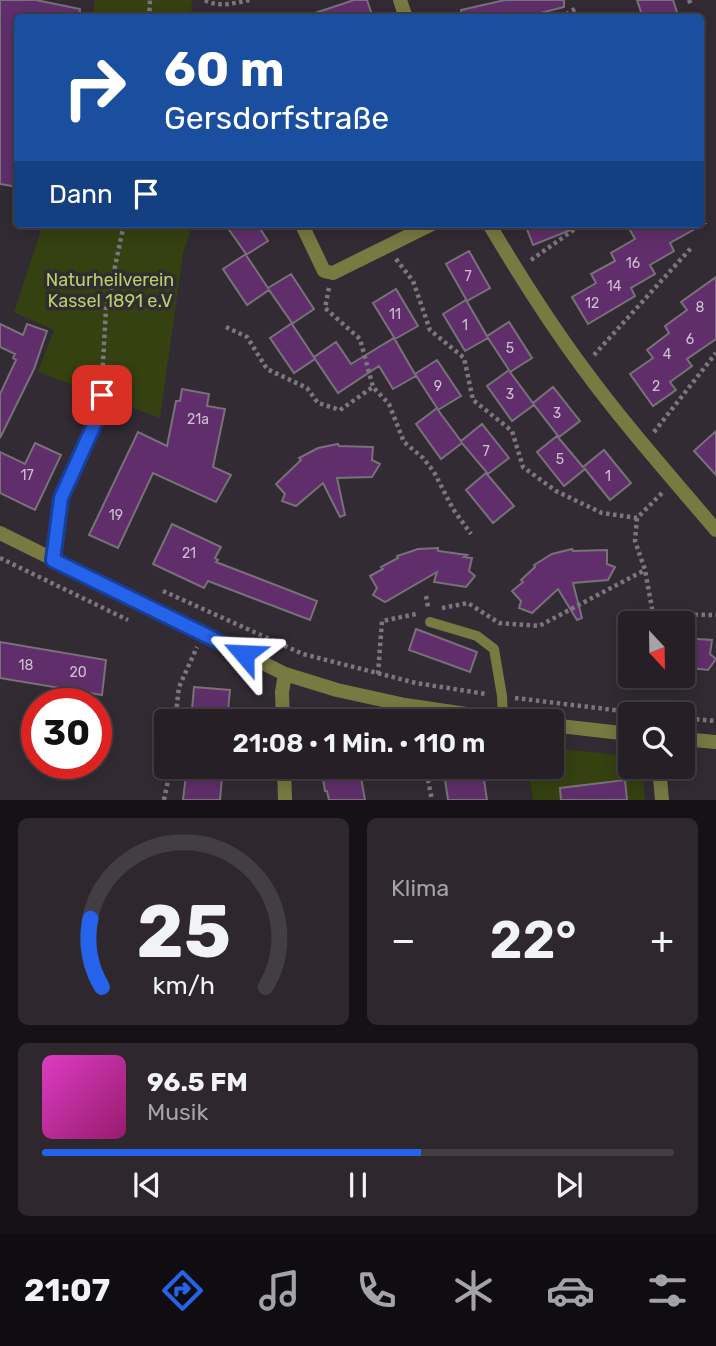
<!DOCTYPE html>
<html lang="de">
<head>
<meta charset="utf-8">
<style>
	:root { --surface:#262026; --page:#2e282e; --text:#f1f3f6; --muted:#a4a3a7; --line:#423e43; --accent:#2563eb }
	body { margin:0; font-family:Rubik,sans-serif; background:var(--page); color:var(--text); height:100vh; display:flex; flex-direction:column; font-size:26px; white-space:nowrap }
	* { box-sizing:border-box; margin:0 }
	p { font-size:23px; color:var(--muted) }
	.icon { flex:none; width:38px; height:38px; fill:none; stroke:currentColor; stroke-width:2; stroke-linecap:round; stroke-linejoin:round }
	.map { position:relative; height:800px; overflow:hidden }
	.panel { display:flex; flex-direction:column; gap:18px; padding:18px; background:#151215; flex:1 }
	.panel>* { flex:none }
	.hud { position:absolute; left:14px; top:14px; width:690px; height:214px; border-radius:7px; box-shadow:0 4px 18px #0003,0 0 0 2px var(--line); background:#1a4fa0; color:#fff; overflow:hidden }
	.needle { width:46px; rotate:158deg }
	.controls { position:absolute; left:618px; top:611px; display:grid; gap:14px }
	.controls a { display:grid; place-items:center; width:77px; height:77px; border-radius:7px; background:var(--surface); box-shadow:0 4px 18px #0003,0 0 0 2px var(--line); font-size:35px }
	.speed { position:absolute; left:21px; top:688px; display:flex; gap:14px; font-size:35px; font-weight:700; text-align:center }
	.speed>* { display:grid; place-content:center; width:91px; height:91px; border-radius:50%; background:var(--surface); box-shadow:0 4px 18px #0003,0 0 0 2px var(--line); line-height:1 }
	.speed .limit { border:10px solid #d22; background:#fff; color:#111 }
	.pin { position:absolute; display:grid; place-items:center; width:60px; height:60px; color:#fff; margin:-30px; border-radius:14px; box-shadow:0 4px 10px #0006 }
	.me { position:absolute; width:77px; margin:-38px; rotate:296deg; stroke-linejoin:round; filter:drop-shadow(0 0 5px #0008) }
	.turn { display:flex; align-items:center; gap:24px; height:147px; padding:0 35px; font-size:32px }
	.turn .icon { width:91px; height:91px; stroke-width:2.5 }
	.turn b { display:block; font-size:49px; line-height:60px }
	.then { display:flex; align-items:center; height:66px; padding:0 35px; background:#0003; gap:14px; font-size:26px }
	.big { font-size:52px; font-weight:600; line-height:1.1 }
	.panel .widget { flex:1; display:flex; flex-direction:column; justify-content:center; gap:10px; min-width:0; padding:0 24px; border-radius:10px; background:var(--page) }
	.panel .dial { align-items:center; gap:0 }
	.dial svg { height:182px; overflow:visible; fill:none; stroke:var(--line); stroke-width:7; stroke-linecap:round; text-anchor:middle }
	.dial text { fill:var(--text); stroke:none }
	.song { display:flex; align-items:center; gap:21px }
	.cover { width:84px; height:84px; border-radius:10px; background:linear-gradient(135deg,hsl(310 70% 55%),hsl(320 70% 35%)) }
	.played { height:7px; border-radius:4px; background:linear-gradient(90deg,var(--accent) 60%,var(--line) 60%) }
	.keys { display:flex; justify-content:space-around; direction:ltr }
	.heat { display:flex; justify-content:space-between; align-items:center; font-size:38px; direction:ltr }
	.panel .tiles { flex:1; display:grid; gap:18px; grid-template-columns:1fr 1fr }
	.widget:last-child { grid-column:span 2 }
	.trip { position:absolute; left:154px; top:709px; width:410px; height:70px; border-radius:7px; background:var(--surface); box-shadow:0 4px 18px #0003,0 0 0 2px var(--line); font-weight:600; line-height:70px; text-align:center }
	.menu { display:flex; height:112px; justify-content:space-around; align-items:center; background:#0f0d0f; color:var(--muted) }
	.menu .icon { width:49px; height:49px }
	.menu .active { color:var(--accent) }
	.menu b { font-size:32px; color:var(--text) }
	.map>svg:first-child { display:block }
	.green { fill:#354111 }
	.building { fill:#602f6b; stroke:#79717a; stroke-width:2 }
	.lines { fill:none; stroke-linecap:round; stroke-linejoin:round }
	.path { stroke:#7c767d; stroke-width:4.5; stroke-dasharray:3.5 3.5; stroke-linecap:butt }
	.service { stroke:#787a42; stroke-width:10 }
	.minor { stroke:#787a42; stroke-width:14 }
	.route-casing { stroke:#184099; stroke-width:18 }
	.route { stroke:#2563eb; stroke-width:12 }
	.labels { text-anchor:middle; stroke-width:7; stroke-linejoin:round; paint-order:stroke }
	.number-label { font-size:14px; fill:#cebed1 }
	.park-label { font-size:18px; fill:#b6d364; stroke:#322b33 }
</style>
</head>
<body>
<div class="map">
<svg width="716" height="800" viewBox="0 0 716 800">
	<rect width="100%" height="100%" fill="#322b33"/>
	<path class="green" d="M 95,0 L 192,0 L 191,17 L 92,17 Z
		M 43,224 L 193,224 L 183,253 L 160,418 L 38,372 L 54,330 L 14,312 Z
		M 551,748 L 630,756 L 630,766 L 642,767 L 645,800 L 533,800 L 528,767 L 551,766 Z"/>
	<path class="building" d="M 0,0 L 36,0 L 80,9 L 79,18 L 18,18 L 18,187 L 0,184 Z
		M 354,0 L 367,0 L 373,18 L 312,18 L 312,14 Z
		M 505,0 L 564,0 L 564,7 L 521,18 L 462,18 L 461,10 Z
		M 637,0 L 673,0 L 679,18 L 643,18 Z
		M 225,224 L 257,224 L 268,241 L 246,255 L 268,288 L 291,274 L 314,309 L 292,324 L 314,357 L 336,342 L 351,364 L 394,338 L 416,376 L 393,389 L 379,366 L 338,393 L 315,359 L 294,373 L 270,338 L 292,323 L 269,290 L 247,305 L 223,269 L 246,254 Z
		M 525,224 L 583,224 L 583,225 L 533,245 Z
		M 642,224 L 704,224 L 670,243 L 674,251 L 650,265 L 655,274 L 631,288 L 635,296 L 588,324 L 572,297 L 596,283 L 591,274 L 615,261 L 611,253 L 635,239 L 630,230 Z
		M 469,251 L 490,288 L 467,301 L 446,264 Z
		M 716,277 L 716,339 L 687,359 L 692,366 L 670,382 L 676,390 L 653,406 L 630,374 L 653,358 L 647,350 L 669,333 L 665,326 L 687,310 L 681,302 Z
		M 396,289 L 418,326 L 395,339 L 373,303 Z
		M 466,300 L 487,336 L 509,322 L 532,358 L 510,372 L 533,403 L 553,387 L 580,421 L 559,437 L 534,405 L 512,421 L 487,386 L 509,370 L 488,338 L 465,351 L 443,314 Z
		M 0,324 L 23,335 L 27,324 L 47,331 L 34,369 L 0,438 L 0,394 L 16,360 L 13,358 L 15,354 L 0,347 Z
		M 437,360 L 461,396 L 438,410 L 461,441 L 482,424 L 509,458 L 488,474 L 462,443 L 441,459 L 416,424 L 437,408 L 415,374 Z
		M 182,389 L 209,394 L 207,406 L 225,409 L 213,467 L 231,475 L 216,502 L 153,473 L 118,548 L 89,535 L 138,432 L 167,446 L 176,401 L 180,401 Z
		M 716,431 L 716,475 L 694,451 Z
		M 557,436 L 583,467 L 604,450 L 631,483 L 610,500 L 585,469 L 564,486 L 537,452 Z
		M 35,443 L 61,455 L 35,510 L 0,493 L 0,452 L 25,464 Z
		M 338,444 L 339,446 L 373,447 L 372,460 L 380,464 L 372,477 L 337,478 L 345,515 L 340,517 L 323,483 L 296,506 L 282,501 L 285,494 L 276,484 L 301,460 L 299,458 L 318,448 Z
		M 486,473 L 514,506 L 493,523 L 466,490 Z
		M 172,524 L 221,547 L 215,558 L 218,560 L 216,562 L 317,601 L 310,620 L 208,581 L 204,588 L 153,564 Z
		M 438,548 L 438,551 L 467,555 L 464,557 L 472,558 L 469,571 L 475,576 L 466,587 L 434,582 L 437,572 L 385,602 L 373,595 L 377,588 L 370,576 L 383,569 L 381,567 L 398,558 L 397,556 L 418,549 Z
		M 572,549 L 573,551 L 607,550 L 607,564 L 615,567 L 608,580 L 573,583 L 582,618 L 577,620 L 558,589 L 532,613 L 519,608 L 521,601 L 512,591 L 523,582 L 521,580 L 535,567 L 534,565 L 552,554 Z
		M 416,629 L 477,652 L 470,672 L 409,650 Z
		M 682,638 L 712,640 L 710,654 L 716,659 L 708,670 L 682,667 Z
		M 0,642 L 106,660 L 102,695 L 0,678 Z
		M 194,687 L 230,690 L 227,721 L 191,721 Z
		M 187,766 L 223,766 L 220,800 L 183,800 Z
		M 321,766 L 359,766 L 365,800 L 329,800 L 327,791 L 325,791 Z
		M 443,766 L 482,766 L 487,800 L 448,800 Z
		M 625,780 L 627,800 L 561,800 L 560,788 Z"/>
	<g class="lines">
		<path class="path" d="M 205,0 C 219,8 234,3 250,0
			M 689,0 L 691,5
			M 149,18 L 150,0
			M 560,18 L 575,9
			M 396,259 L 413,281 L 430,330 L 464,358 L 473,400 L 512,431 L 523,467 L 556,491 L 602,513 L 637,518 L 664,491
			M 531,260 L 582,224
			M 329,288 L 325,308 L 360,339 L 373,387 L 389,404 L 404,442 L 423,458 L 434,472 L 453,509 L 471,534
			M 226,327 L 247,337 L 267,369 L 307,388 L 318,403 L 340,410 L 373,387
			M 594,355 L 692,247
			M 102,380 L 106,309 L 124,224
			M 654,432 L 716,353
			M 637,518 L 635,541 L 645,570 L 653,614 L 716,615
			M 0,558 L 128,620
			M 163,591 L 303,654 L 416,683 L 486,694
			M 426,596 L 428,607
			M 442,608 L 468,603 L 499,623 L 539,626 L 645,570
			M 378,674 L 382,621 L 416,614
			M 515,698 L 647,714
			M 682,718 L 716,721
			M 175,721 L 179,687 L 197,647
			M 425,766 L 432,800
			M 164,800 L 171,766"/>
		<path class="service" d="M 430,622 L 477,636 L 494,649 L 502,696 L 503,720"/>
		<path class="minor" d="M 400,0 L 406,18
			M 489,224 C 518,273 549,322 583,368 C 624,424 671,477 716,530
			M 303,227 L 324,271 L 333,273 L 432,224
			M 0,533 L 285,674 L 337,690 L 405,705 L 515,721
			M 53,560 L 60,498 L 95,423 L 102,395
			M 283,721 L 282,692 L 285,674
			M 551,725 L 630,734
			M 682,739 L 716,742
			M 284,766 L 285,800
			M 659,766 L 662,800"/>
	</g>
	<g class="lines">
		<g class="route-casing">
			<path id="route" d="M 102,395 L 95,423 L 61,498 L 53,560 L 244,654"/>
		</g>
		<use href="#route" class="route"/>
	</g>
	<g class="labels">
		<g class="number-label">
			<text x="633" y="268">16</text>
			<text x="468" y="281">7</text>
			<text x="614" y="291">14</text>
			<text x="592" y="308">12</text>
			<text x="700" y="312">8</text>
			<text x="395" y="319">11</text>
			<text x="465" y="330">1</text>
			<text x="690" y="344">6</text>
			<text x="510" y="353">5</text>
			<text x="667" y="359">4</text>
			<text x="438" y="391">9</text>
			<text x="656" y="391">2</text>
			<text x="510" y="399">3</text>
			<text x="557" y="418">3</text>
			<text x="198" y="424">21a</text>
			<text x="486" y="456">7</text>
			<text x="560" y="464">5</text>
			<text x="27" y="480">17</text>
			<text x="608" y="481">1</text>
			<text x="116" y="520">19</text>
			<text x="189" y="558">21</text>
			<text x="26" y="670">18</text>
			<text x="78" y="677">20</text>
		</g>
		<g class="park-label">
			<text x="110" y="286">Naturheilverein<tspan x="110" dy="21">Kassel 1891 e.V</tspan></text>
		</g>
	</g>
</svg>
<div class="controls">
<a><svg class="needle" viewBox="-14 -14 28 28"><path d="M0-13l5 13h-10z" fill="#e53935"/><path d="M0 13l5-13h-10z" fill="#a4a3a7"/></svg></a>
<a><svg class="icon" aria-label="search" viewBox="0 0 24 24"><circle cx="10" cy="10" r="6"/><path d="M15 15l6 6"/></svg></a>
</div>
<div class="speed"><div class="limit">30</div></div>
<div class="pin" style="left:102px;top:395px;background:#d93025"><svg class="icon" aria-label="arrive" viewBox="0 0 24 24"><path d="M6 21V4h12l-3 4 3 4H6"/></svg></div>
<svg class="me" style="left:244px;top:654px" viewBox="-20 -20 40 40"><path d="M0-17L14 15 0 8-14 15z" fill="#2563eb" stroke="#fff" stroke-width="4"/></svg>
<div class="trip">21:08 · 1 Min. · 110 m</div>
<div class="hud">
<div class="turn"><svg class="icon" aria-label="right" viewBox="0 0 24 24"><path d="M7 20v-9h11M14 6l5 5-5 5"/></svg><div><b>60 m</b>Gersdorfstraße</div></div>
<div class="then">Dann<svg class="icon" aria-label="arrive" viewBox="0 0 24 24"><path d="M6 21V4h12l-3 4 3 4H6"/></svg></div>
</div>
</div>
<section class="panel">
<div class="tiles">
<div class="widget dial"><svg viewBox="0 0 100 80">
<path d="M14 69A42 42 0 1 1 86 69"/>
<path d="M14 69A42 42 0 0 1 9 39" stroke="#2563eb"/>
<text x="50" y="56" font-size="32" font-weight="700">25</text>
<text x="50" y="72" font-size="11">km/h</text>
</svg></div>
<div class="widget"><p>Klima</p>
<div class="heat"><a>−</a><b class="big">22°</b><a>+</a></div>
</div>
<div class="widget">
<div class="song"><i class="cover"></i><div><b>96.5 FM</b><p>Musik</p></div></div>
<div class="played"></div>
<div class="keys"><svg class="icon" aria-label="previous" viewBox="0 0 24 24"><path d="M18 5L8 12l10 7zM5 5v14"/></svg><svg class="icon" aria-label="pause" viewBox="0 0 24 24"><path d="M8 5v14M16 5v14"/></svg><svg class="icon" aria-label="next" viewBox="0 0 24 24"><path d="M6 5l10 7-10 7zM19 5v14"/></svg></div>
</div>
</div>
</section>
<nav class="menu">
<b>21:07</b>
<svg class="icon active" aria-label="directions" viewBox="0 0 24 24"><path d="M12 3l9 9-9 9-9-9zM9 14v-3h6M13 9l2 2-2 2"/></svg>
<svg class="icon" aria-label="music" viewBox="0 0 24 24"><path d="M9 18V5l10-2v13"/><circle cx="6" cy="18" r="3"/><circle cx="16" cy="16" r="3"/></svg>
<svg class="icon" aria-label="phone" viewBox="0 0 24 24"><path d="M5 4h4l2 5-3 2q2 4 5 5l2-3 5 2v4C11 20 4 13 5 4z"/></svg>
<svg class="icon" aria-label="climate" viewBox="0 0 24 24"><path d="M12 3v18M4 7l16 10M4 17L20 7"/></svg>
<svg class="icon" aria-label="car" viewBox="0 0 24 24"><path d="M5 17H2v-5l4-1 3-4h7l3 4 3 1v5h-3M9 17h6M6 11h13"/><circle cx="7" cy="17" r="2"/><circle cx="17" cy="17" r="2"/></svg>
<svg class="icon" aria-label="filters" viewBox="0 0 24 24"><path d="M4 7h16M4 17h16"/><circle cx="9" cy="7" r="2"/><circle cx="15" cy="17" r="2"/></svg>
</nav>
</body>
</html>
